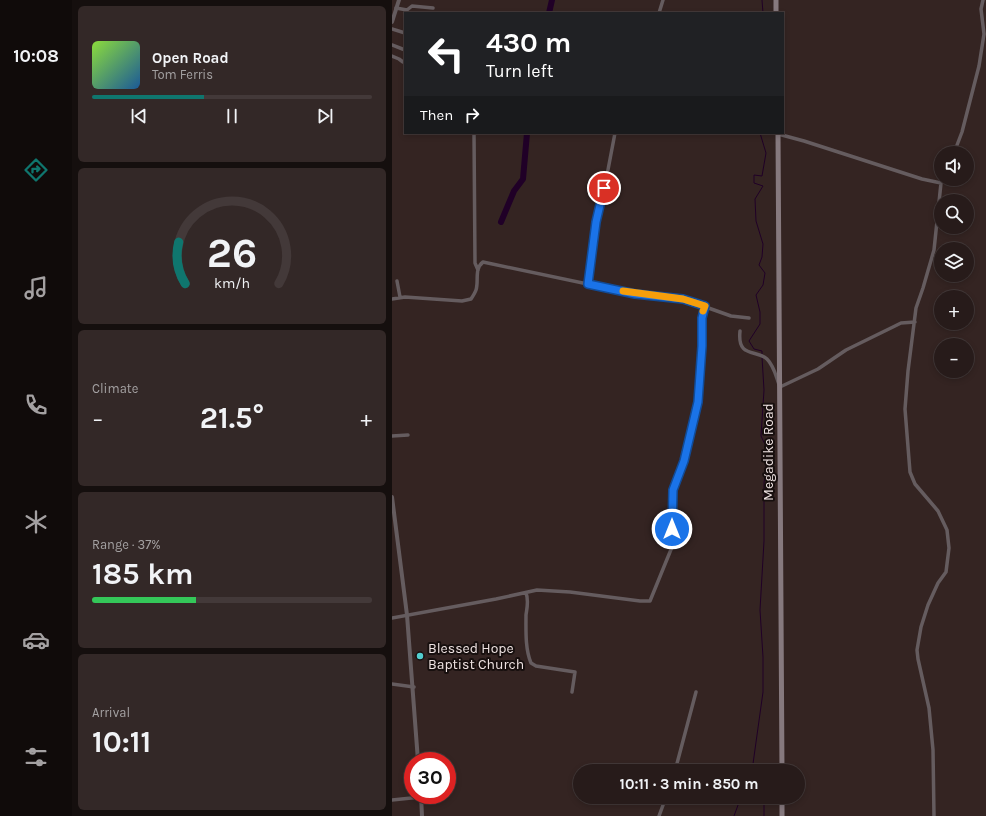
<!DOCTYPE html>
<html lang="en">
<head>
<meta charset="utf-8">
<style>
	:root { --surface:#271b1a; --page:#332827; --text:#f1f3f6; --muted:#a4a1a2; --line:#433939; --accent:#0f766e }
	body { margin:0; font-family:Karla,sans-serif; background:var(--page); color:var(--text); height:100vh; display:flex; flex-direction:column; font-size:15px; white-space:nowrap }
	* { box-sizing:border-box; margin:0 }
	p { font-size:13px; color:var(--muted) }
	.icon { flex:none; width:22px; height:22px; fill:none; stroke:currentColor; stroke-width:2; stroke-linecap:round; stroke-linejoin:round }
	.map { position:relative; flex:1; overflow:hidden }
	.side { display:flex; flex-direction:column; gap:6px; padding:6px; background:#150f0e; width:320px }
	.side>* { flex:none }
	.hud { position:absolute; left:12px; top:12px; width:380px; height:122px; border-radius:0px; box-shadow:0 2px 6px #0003,0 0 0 1px var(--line); background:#202124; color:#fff; overflow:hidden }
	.fabs { position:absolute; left:542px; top:146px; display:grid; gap:8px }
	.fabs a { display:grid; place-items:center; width:40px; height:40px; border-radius:50%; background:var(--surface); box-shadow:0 2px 6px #0003,0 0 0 1px var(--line); font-size:20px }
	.speed { position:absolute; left:12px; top:752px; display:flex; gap:8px; font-size:20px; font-weight:700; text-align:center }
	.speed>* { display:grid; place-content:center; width:52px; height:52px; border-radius:50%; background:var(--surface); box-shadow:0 2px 6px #0003,0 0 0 1px var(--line); line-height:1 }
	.speed .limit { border:6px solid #d22; background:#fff; color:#111 }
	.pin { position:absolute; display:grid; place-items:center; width:34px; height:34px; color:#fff; margin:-17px; border:2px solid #fff; border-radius:50%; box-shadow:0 1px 4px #0007 }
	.me { position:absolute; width:44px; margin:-22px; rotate:0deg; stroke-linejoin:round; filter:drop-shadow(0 0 3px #0008) }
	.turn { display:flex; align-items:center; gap:14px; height:84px; padding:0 16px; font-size:18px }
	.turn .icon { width:52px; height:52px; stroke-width:2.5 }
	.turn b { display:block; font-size:28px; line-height:34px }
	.then { display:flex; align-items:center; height:38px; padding:0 16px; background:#0003; gap:8px; font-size:15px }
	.big { font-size:30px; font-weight:700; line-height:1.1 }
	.side .card { flex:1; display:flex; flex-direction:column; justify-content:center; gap:6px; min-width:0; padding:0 14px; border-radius:6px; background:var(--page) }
	.side .dial { align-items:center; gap:0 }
	.dial svg { height:104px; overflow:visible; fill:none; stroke:var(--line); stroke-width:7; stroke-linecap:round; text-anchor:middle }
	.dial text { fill:var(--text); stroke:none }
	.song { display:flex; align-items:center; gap:12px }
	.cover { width:48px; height:48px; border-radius:6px; background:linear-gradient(135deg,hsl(90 70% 55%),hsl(210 70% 35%)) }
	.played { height:4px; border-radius:2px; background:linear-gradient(90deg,var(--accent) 40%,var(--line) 40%) }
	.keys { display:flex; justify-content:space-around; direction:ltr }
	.heat { display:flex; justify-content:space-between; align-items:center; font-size:22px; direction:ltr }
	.charge { height:6px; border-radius:3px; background:linear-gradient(90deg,#34c759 37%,var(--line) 0) }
	.trip { position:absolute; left:181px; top:764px; width:232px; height:40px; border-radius:20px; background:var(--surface); box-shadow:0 2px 6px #0003,0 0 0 1px var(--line); font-weight:700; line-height:40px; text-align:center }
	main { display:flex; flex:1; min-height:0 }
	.tab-bar { display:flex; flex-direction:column; width:72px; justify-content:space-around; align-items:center; background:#100b0a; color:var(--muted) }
	.tab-bar .icon { width:28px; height:28px }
	.tab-bar .current { color:var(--accent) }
	.tab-bar b { font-size:18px; color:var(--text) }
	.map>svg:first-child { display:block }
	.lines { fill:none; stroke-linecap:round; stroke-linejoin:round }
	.stream { stroke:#200027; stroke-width:1 }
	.river { stroke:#200027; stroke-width:6 }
	.minor { stroke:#655c5f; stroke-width:3.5 }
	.tertiary { stroke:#655c5f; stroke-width:4 }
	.secondary { stroke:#86797e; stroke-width:5 }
	.route-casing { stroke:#114b97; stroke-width:10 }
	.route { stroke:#1a73e8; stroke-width:7 }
	.slow { stroke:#f59e0b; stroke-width:7 }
	.poi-dot { fill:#52cdce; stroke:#170f0e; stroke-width:1.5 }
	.labels { text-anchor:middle; stroke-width:4; stroke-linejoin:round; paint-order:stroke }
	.street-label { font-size:14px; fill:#eee2e1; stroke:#170f0e }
	.poi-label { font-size:14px; fill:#eee2e1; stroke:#170f0e; text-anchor:start }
</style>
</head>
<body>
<main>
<nav class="tab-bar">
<b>10:08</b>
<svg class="icon current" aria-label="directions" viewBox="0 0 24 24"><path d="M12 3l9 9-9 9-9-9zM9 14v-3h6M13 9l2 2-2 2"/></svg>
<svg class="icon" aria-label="music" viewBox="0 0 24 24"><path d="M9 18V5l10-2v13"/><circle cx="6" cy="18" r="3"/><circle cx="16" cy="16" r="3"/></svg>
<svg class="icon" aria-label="phone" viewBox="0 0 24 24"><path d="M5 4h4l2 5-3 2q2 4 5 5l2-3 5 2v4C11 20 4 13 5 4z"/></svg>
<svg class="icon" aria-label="climate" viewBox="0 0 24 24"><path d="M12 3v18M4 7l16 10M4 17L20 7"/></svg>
<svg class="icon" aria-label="car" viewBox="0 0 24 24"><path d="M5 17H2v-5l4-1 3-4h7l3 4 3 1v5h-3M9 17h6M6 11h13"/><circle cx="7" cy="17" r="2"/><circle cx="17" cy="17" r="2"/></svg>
<svg class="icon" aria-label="filters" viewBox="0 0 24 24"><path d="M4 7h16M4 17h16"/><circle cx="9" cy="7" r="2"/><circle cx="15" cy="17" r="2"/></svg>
</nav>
<section class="side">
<div class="card">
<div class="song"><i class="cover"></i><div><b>Open Road</b><p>Tom Ferris</p></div></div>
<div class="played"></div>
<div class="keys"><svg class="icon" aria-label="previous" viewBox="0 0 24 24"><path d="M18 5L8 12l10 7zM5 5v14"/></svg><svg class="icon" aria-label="pause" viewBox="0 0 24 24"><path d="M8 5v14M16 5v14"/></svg><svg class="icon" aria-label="next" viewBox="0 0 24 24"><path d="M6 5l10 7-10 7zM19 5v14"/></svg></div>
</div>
<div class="card dial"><svg viewBox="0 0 100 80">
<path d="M14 69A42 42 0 1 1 86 69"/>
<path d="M14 69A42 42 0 0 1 9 37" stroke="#0f766e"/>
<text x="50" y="56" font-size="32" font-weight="700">26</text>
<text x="50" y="72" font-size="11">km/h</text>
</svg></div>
<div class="card"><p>Climate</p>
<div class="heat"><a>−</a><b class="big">21.5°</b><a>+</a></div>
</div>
<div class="card"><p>Range · 37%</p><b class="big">185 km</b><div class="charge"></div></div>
<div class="card"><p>Arrival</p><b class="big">10:11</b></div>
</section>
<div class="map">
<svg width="594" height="816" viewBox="0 0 594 816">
	<rect width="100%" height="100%" fill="#342422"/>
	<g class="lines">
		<path class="stream" d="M 370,0 L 371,13
			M 368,133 L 374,153 L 370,176 L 362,175 L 362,183 L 371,186 L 363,199 L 364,221 L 371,244 L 370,257 L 367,265 L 373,273 L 371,285 L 364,295 L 368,312 L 368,324 L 357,341 L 362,349 L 370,351 L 370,354
			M 360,771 L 371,692 L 371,657 L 368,610 L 372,541 L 372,483 L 376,451 L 369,436 L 372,390 L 370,357
			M 369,797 L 372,803 L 372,816
			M 342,816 L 349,797"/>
		<path class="river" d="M 157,13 L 160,0
			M 109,222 L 122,191 L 131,179 L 135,133"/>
		<path class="minor" d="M 4,8 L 15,10 L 20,6 L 41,8
			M 267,13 L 271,0
			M 0,29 L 13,33
			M 0,45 L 13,50
			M 0,56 L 7,59 L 11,62
			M 82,133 L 83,263 L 86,270
			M 386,134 L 412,141 L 530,179 L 549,183
			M 562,153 L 570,132 L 587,66 L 592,34 L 589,9 L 591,0
			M 5,281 L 8,297
			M 196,284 L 204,222 L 211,196 L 223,133
			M 0,299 L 13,297 L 70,301 L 79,299 C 81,296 83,293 84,290 C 87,281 82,269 91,262 L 243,294 L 294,300 L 339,316 L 357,318
			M 348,331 C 345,359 365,349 375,359 C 383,367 384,378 388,387 L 426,369 L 454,350 L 503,326 L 509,323 L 523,322
			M 0,436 L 16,435
			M 134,593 C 137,600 135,608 134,615 C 134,630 133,649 139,663 L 144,666 L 183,672 L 180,692
			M 0,618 L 104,599 L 145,590 L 178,592 L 248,601 L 258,601 L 280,547 L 279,507 L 281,490 L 292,461 L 306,402 L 310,346 L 310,318 L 313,306
			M 0,684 L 22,687
			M 283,771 L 304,692
			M 0,800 L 29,797
			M 267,816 L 274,797
			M 542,816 L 541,750 L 537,708 L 526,659 L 525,650 L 529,627 L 536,605 L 546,583 L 554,572 L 557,548 L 555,530 L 546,511 L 523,484 L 518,472 L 513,409 L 516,371 L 524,308 L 531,288 L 542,250 L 549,183 L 551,179"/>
		<path class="tertiary" d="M 0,22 L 7,0
			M 0,497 L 15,615 L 26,761
			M 29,795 L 30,816"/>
		<path class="secondary" d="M 384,0 L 384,13
			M 386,133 L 390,771
			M 390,797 L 390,816"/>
	</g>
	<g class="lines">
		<g class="route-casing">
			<path id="route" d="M 212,188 L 204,222 L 196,284 L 243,294 L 291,299 L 313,306 L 310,318 L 310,346 L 306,402 L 292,461 L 281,490 L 280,529"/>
		</g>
		<use href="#route" class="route"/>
		<path class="slow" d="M 231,291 L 291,299 L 313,306 L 311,311"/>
	</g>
	<circle class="poi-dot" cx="28" cy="656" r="4"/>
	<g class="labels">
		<g class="street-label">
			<text transform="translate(376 452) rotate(-90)" y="5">Megadike Road</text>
		</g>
		<g class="poi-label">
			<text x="36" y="653">Blessed Hope<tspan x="36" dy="16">Baptist Church</tspan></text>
		</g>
	</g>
</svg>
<div class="fabs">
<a><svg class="icon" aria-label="sound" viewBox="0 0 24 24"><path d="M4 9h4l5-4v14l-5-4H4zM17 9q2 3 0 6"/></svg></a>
<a><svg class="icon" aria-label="search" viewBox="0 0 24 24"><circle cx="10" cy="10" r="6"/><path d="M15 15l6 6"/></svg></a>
<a><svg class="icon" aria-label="layers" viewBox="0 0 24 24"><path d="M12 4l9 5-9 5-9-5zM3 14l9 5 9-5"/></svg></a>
<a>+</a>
<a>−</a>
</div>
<div class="speed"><div class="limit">30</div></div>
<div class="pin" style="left:212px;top:188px;background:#d93025"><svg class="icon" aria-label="arrive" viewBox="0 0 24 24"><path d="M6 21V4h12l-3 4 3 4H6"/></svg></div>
<svg class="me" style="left:280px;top:529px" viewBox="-20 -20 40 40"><circle r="17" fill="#1a73e8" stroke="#fff" stroke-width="3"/><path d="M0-11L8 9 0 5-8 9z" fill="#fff"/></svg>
<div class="trip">10:11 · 3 min · 850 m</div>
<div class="hud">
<div class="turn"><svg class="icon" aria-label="left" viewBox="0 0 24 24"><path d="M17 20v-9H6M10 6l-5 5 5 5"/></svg><div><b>430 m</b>Turn left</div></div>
<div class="then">Then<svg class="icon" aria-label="right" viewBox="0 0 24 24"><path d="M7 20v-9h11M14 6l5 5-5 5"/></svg></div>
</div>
</div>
</main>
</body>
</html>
